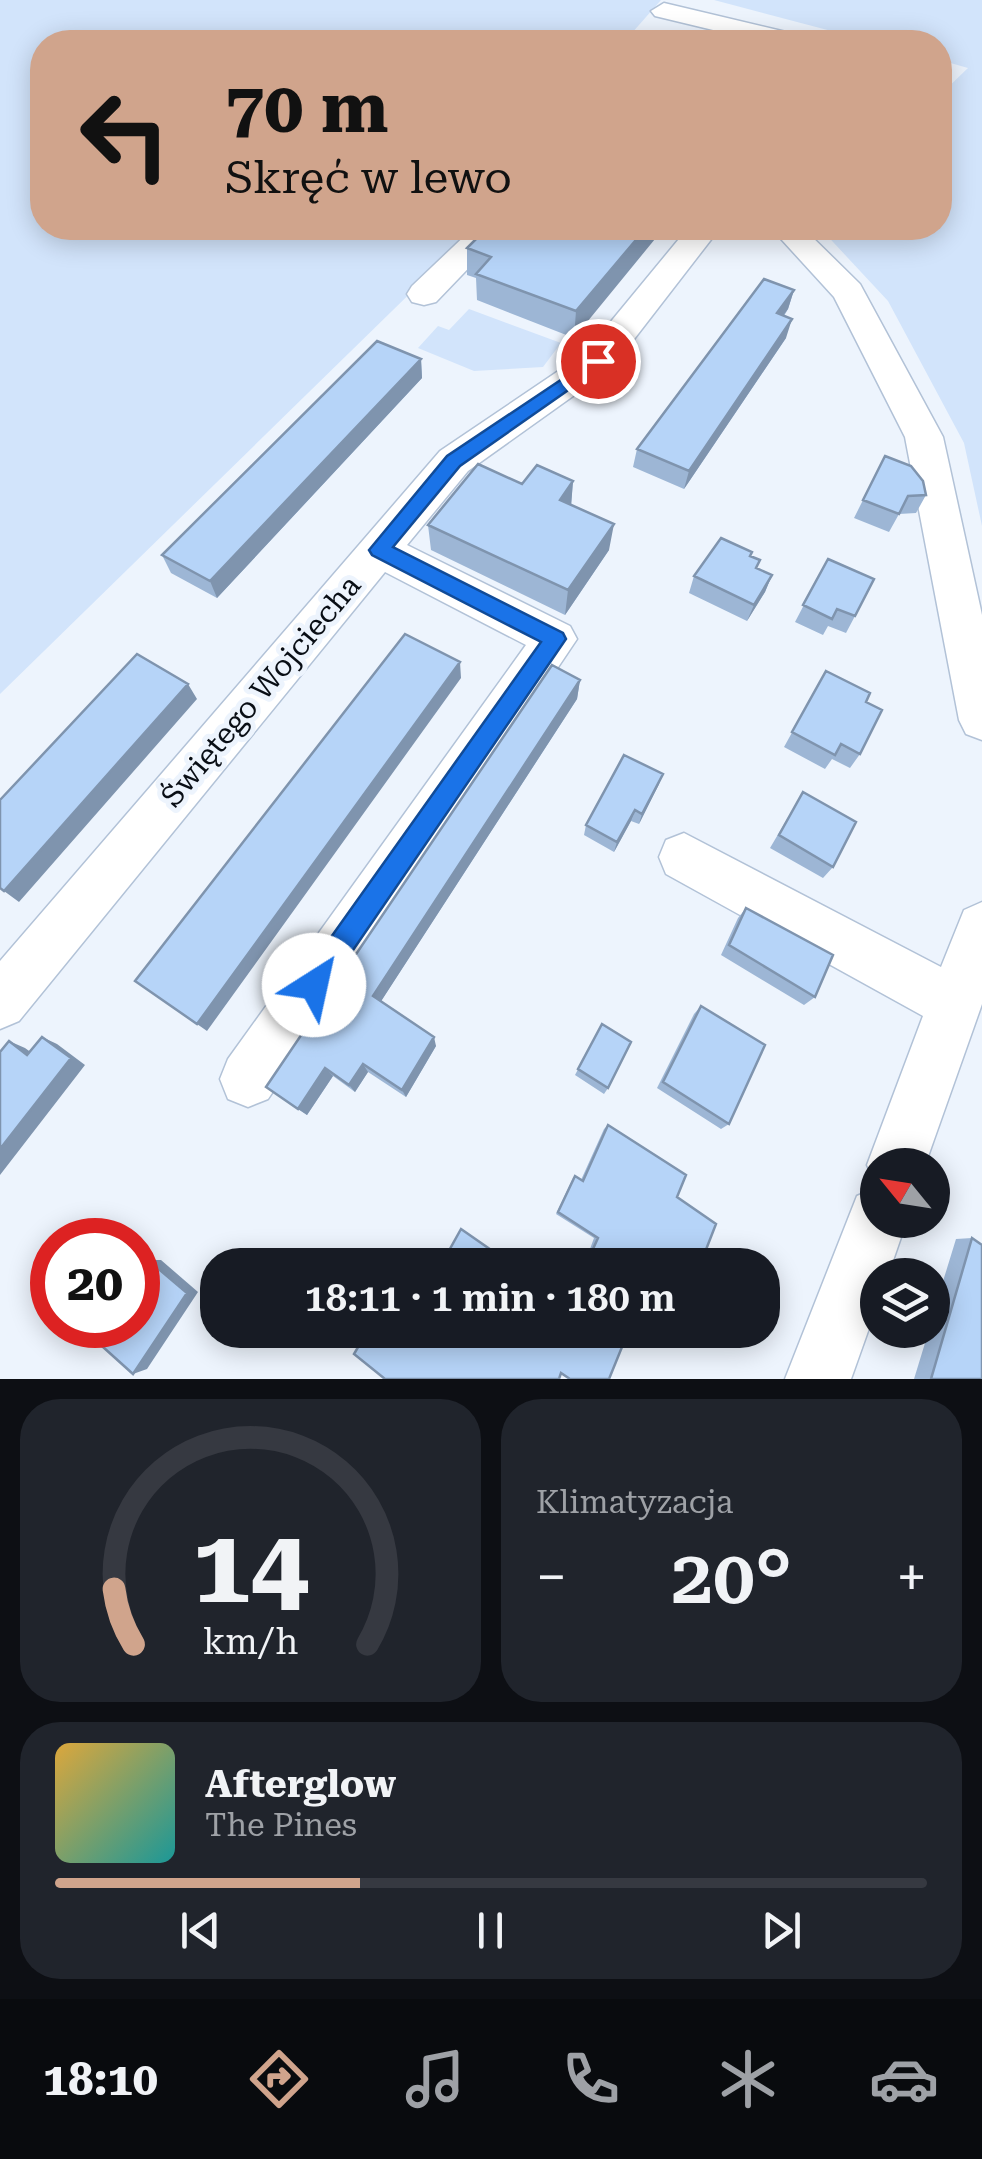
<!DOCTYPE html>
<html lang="pl">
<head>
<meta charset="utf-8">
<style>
	:root { --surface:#171b24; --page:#20242c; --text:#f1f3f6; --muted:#9ea1a6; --line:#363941; --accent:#d0a48c }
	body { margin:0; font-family:"Roboto Serif",serif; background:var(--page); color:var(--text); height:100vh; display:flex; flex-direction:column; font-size:38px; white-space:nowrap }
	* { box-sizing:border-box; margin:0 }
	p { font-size:32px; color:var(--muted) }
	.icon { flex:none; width:55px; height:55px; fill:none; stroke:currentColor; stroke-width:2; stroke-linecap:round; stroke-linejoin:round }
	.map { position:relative; height:1379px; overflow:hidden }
	.panel { display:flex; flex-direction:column; gap:20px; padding:20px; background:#0d0f14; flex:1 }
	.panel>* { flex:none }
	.top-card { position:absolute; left:30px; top:30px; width:922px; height:210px; border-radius:40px; box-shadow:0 5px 25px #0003; background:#d0a48c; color:#111; overflow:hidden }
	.needle { width:65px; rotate:300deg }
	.tools { position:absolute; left:860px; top:1148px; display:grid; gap:20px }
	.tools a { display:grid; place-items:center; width:90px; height:90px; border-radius:50%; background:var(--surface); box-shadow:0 5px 25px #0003; font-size:50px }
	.speed { position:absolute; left:30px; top:1218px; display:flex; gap:20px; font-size:50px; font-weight:700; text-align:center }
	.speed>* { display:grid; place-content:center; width:130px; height:130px; border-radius:50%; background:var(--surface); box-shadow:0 5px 25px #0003; line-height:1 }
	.speed .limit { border:15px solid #d22; background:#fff; color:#111 }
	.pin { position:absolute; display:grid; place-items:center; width:85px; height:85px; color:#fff; margin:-42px; border:5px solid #fff; border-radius:50%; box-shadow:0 2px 10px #0007 }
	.me { position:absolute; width:110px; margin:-55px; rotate:35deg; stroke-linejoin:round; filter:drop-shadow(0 0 8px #0008) }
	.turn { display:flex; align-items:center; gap:35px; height:210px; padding:0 30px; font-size:45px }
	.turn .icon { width:130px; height:130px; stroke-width:2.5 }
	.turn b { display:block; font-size:70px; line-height:85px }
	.big { font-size:75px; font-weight:600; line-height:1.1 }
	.panel .tile { flex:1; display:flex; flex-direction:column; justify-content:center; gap:15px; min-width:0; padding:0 35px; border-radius:40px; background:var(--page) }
	.panel .dial { align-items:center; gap:0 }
	.dial svg { height:260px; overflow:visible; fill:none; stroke:var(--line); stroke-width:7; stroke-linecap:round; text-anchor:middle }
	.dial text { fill:var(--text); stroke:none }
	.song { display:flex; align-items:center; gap:30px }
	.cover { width:120px; height:120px; border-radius:15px; background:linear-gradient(135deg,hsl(40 70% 55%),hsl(180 70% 35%)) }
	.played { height:10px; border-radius:5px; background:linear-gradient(90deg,var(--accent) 35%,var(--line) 35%) }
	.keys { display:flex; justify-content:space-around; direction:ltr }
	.heat { display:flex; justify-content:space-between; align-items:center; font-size:55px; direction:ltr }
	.panel .tiles { flex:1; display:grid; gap:20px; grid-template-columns:1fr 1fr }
	.tile:last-child { grid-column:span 2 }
	.trip { position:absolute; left:200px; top:1248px; width:580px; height:100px; border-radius:40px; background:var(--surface); box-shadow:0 5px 25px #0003; font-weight:600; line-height:100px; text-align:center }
	.tab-bar { display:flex; height:160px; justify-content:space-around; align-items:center; background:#090b0e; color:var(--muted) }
	.tab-bar .icon { width:70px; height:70px }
	.tab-bar .selected { color:var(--accent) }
	.tab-bar b { font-size:45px; color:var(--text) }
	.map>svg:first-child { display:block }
	.green { fill:#d2e4fb }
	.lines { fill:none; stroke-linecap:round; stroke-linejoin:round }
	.minor-casing { stroke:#b2c2d7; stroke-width:3 }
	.minor { fill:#fff; fill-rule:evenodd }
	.wall { fill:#9db6d5 }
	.shaded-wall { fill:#7f94ae }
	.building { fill:#b6d4f8; stroke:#7f94ae; stroke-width:2.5 }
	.route { fill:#1a73e8; stroke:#114b97; stroke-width:2.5 }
	.labels { text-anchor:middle; stroke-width:10; stroke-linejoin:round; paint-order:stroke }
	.street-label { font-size:30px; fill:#090e15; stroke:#edf4fd }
</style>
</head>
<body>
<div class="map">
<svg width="982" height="1379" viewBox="0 0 982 1379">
	<rect width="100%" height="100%" fill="#edf4fd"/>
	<path class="green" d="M 0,0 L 661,0 L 624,42 L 42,42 L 42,228 L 477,228 L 0,694 Z
		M 714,0 L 982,0 L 982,526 L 964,443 L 888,301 L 820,228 L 940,228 L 940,95 L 968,68 L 940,60 L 940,42 L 873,42 Z
		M 469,309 L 561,343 L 543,367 L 474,371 L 418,348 L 438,326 L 449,330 Z"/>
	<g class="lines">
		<g class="minor-casing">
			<path id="minor" d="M 664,3 L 803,36 L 807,42 L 763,42 L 655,16 L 651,11 Z
				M 473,228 L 507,228 L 436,302 L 424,305 L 412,302 L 407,294 L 412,286 Z
				M 593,228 L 626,228 L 598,260 L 576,260 L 571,253 Z
				M 688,228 L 720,228 L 611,369 L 468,471 L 407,545 L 570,626 L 577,639 L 268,1099 L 248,1107 L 228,1099 L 220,1079 L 228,1059 L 526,645 L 385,572 L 19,1021 L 0,1029 L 0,961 L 440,451 L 585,353 Z
				M 771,228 L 803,228 L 860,284 L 943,437 L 982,615 L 982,740 L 966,734 L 959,720 L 905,437 L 834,297 Z
				M 684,833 L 941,967 L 964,910 L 982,902 L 982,1004 L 925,1165 L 878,1165 L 878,1187 L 867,1165 L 923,1016 L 666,874 L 659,857 L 666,840 Z
				M 878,1187 L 878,1220 L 907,1220 L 888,1275 L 878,1275 L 878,1303 L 851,1379 L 785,1379 L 857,1196 Z"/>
		</g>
		<use href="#minor" class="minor"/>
	</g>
	<path class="wall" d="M 604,236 L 574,338 L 477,300 L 476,278 L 467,275 L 467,248 Z
		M 794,290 L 788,309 L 784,316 L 786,338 L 684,489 L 633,467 L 637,449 Z
		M 421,359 L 422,378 L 217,598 L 171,573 L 162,555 Z
		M 885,456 L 926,495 L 916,513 L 899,514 L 889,532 L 854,518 Z
		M 573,481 L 571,505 L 609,550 L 565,615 L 431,550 L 428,525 L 522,484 Z
		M 750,556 L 757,568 L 772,575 L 765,592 L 747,621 L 689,593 L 694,576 Z
		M 828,559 L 855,616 L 846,633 L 828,626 L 823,635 L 795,622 Z
		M 826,671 L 866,702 L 860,754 L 850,768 L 832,759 L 825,769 L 784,747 Z
		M 580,680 L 577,699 L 381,1001 L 436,1046 L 406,1097 L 368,1072 L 355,1092 L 333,1076 L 307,1115 L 266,1087 Z
		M 659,784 L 639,824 L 631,821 L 614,852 L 584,835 L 586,825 Z
		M 803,792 L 833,867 L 823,878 L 770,848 Z
		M 746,908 L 815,997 L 804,1005 L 721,955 L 738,918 Z
		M 701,1006 L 729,1124 L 721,1129 L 657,1088 L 694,1014 Z
		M 602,1024 L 608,1088 L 604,1094 L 575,1075 Z
		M 608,1125 L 677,1197 L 700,1265 L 606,1265 L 608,1260 L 590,1249 L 594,1238 L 556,1214 L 573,1178 L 575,1176 L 581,1180 L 604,1129 Z
		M 972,1238 L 982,1379 L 914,1379 L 929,1330 L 932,1330 L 932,1317 L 956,1239 Z"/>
	<path class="shaded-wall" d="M 570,228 L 590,228 L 568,251 Z
		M 646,228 L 664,228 L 574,338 L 576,311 Z
		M 794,290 L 788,309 L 771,332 L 777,313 Z
		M 792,319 L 786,338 L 684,489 L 689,471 Z
		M 421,359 L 422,378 L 217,598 L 210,581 Z
		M 573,481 L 571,507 L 560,500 Z
		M 614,524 L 609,550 L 565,615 L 568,590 Z
		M 772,575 L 765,592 L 747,621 L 754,605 Z
		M 460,662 L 461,678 L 207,1031 L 197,1024 Z
		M 580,680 L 577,699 L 378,1006 L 373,996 Z
		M 188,684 L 197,699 L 19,902 L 4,891 Z
		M 663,774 L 659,784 L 639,824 L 642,814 Z
		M 635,810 L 631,821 L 614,852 L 617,842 Z
		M 42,1037 L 57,1044 L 85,1065 L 0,1175 L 0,1149 Z
		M 434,1037 L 436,1046 L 406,1097 L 402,1090 Z
		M 9,1041 L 25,1048 L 43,1061 L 27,1055 Z
		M 363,1064 L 368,1072 L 355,1092 L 349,1085 Z
		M 325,1068 L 333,1076 L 307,1115 L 298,1109 Z
		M 148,1260 L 161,1260 L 198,1292 L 147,1369 L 133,1374 Z"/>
	<path class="building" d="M 487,228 L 573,228 L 578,237 L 604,236 L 611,228 L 646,228 L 576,311 L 476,274 L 491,257 L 467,248 Z
		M 764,279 L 794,290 L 777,313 L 792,319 L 689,471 L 637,449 Z
		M 377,341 L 421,359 L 210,581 L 162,555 Z
		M 885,456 L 911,466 L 923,481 L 926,495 L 908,496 L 899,514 L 863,500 Z
		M 478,464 L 522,484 L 537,465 L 573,481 L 560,500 L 614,524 L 568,590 L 428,525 Z
		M 721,538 L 752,552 L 750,556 L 760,560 L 756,568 L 772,575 L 754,605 L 694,576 Z
		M 828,559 L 874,579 L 855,616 L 837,609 L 832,619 L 803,605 Z
		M 405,634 L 460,662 L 197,1024 L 135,981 Z
		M 137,654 L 188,684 L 4,891 L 0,888 L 0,800 Z
		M 552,665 L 580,680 L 373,996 L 434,1037 L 402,1090 L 363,1064 L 349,1085 L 325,1068 L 298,1109 L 266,1087 Z
		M 826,671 L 870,693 L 866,702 L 882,710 L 860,754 L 841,744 L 835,755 L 792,732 Z
		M 624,755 L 663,774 L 642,814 L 635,810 L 617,842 L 586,825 Z
		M 803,792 L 856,822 L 833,867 L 779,835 Z
		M 746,908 L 833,955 L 815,997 L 729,945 Z
		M 701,1006 L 765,1045 L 729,1124 L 663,1082 Z
		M 602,1024 L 631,1042 L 608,1088 L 578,1069 Z
		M 42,1037 L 71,1058 L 0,1149 L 0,1052 L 9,1041 L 27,1055 Z
		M 608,1125 L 686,1175 L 677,1197 L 716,1224 L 700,1265 L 610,1265 L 612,1261 L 593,1249 L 598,1238 L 558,1212 L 575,1176 L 583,1181 Z
		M 461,1229 L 504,1259 L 501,1265 L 441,1265 Z
		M 972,1238 L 982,1245 L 982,1379 L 931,1379 Z
		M 148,1260 L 187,1293 L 133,1374 L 93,1338 L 102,1325 L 138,1325 L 138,1275 Z
		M 368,1330 L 596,1330 L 622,1347 L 609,1379 L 570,1379 L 561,1373 L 559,1379 L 385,1379 L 354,1354 Z"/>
	<path class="route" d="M 598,355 L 604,356 L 604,365 L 460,466 L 393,547 L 563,633 L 566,639 L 323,994 L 314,998 L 304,994 L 300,985 L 304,975 L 541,642 L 372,555 L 369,550 L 447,456 Z"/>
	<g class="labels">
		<g class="street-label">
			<text transform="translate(261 691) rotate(-50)" y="10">Świętego Wojciecha</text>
		</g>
	</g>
</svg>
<div class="tools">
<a><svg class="needle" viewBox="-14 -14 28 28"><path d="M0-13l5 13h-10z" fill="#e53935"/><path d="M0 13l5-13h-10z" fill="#9ea1a6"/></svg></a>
<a><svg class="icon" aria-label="layers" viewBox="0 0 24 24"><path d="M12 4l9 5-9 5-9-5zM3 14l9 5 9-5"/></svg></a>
</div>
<div class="speed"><div class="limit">20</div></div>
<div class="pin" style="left:598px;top:361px;background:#d93025"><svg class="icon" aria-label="arrive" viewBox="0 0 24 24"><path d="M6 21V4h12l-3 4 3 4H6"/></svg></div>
<svg class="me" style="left:314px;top:985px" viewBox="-20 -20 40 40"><circle r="19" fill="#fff"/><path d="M0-13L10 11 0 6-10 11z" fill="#1a73e8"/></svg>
<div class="trip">18:11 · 1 min · 180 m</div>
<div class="top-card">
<div class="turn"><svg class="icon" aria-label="left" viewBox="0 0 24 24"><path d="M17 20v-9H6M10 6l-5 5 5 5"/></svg><div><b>70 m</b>Skręć w lewo</div></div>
</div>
</div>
<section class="panel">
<div class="tiles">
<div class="tile dial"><svg viewBox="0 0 100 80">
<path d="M14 69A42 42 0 1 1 86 69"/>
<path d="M14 69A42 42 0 0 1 8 52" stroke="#d0a48c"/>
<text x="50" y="56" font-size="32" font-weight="700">14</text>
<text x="50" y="72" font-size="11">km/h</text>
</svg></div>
<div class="tile"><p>Klimatyzacja</p>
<div class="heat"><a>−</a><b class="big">20°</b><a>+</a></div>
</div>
<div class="tile">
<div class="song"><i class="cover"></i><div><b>Afterglow</b><p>The Pines</p></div></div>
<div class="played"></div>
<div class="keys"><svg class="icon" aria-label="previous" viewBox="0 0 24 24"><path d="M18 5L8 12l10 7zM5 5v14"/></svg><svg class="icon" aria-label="pause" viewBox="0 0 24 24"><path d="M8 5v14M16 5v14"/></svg><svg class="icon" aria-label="next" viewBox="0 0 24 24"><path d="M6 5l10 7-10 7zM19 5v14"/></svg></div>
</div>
</div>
</section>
<nav class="tab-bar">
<b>18:10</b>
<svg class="icon selected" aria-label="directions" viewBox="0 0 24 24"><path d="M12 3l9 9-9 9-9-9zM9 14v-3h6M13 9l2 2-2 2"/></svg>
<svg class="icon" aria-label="music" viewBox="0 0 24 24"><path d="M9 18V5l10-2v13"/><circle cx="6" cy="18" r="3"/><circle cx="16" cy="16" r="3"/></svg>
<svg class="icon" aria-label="phone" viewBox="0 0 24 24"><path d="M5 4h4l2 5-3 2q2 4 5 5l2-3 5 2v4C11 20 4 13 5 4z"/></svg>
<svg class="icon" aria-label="climate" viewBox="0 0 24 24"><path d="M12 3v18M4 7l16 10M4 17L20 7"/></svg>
<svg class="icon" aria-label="car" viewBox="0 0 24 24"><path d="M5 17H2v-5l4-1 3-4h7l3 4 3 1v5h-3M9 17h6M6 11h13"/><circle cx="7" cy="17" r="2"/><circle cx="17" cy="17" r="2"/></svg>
</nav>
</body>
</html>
